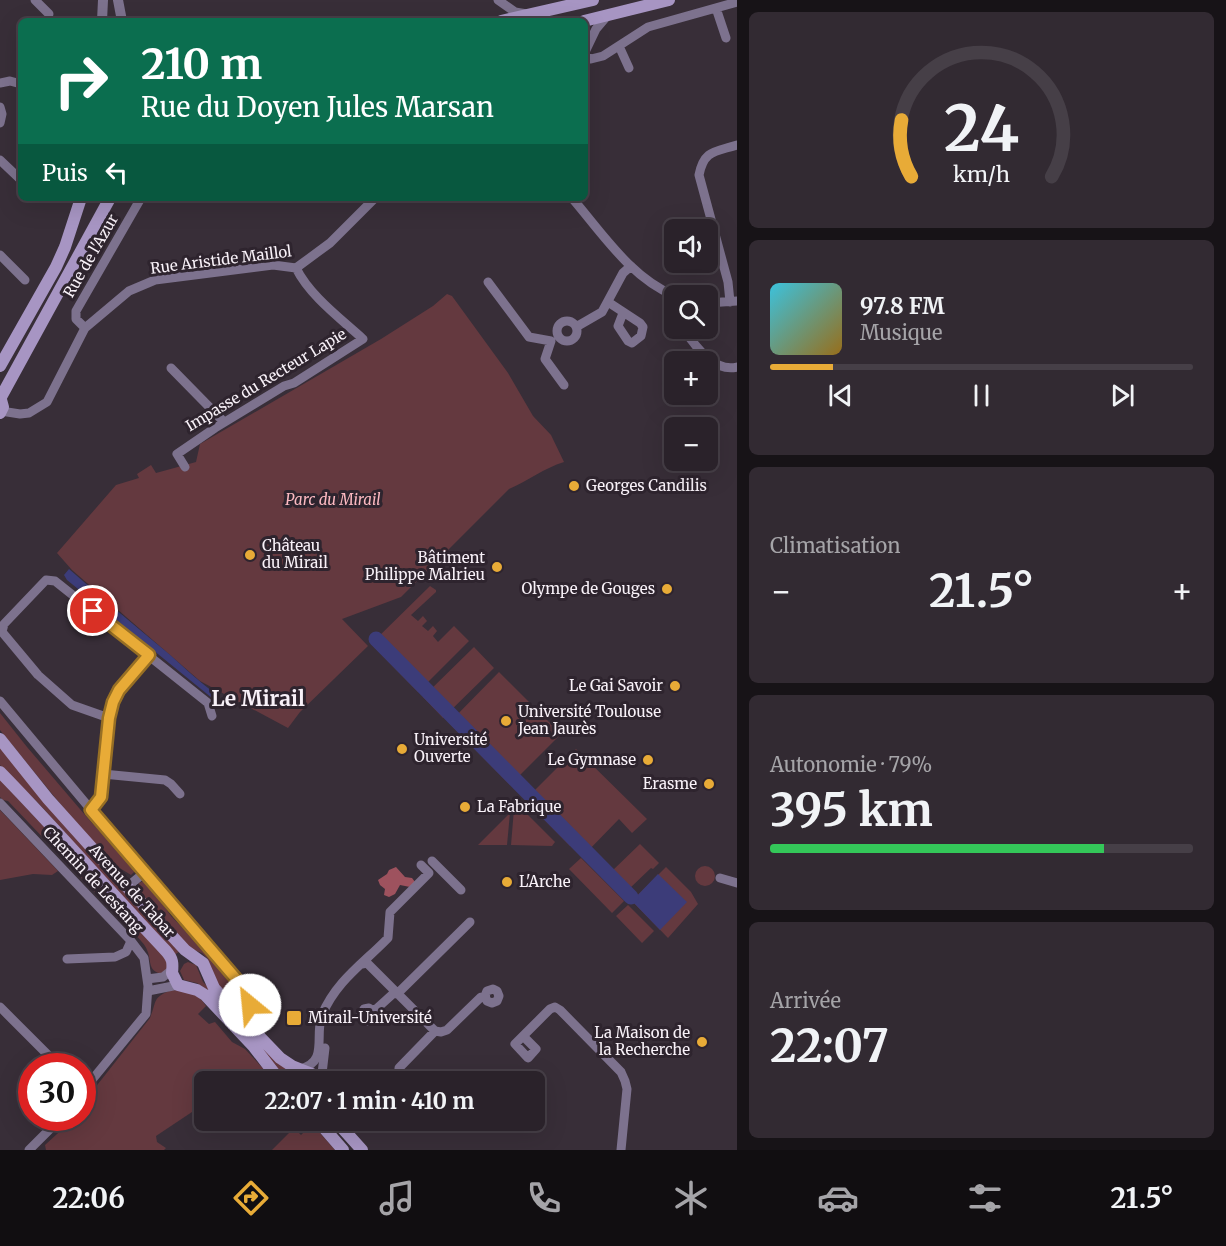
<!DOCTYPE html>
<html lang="fr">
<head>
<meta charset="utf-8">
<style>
	:root { --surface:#2a222a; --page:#322a32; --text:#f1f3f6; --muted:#a5a4a8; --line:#463f47; --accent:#e8ab37 }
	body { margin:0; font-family:Merriweather,serif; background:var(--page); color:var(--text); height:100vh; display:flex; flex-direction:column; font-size:22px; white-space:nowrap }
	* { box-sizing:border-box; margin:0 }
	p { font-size:20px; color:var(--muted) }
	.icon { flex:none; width:33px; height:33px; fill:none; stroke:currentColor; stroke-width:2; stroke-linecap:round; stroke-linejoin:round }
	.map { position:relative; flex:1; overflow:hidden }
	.drawer { display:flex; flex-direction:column; gap:12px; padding:12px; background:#171317; width:489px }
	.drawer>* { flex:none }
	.top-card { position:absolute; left:18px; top:18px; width:570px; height:183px; border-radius:9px; box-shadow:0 6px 24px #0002,0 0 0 2px var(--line); background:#0b6e4f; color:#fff; overflow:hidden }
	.fabs { position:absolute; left:664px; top:219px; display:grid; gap:12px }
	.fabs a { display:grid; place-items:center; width:54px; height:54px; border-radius:9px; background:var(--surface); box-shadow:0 6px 24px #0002,0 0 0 2px var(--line); font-size:30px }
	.speed { position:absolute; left:18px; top:1053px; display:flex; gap:12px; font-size:30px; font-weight:700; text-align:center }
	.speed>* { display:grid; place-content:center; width:78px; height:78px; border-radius:50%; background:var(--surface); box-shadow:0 6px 24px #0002,0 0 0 2px var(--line); line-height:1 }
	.speed .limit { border:9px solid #d22; background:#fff; color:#111 }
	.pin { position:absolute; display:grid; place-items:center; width:51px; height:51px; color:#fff; margin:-26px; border:3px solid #fff; border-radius:50%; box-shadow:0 2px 6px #0007 }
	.me { position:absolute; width:66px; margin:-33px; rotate:332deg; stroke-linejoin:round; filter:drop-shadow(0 0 4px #0008) }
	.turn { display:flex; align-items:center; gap:21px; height:126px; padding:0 24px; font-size:27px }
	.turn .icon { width:78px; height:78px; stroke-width:2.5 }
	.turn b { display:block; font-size:42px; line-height:51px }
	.then { display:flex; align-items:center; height:57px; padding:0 24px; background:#0003; gap:12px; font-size:22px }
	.big { font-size:45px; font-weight:700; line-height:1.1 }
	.drawer .widget { flex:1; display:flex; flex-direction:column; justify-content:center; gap:9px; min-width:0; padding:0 21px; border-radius:9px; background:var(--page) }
	.drawer .dial { align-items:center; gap:0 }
	.dial svg { height:156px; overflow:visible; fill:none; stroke:var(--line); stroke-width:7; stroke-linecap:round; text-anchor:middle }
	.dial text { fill:var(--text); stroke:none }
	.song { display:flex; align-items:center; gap:18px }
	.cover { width:72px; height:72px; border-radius:9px; background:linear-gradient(135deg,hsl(190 70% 55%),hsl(40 70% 35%)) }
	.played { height:6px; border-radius:3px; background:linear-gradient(90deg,var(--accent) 15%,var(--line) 15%) }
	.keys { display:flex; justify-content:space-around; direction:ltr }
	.heat { display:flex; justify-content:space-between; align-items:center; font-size:33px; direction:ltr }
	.charge { height:9px; border-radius:4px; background:linear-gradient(90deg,#34c759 79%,var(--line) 0) }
	.trip { position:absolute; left:194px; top:1071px; width:351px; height:60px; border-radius:9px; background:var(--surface); box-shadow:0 6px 24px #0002,0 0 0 2px var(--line); font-weight:700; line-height:60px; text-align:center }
	.tabs { display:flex; height:96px; justify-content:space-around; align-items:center; background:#110e11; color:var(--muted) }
	.tabs .icon { width:42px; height:42px }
	.tabs .on { color:var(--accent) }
	.tabs b { font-size:27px; color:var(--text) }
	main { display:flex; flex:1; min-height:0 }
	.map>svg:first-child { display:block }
	.green { fill:#64393f }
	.forest { fill:#9e525e }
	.water { fill:#3c3c79 }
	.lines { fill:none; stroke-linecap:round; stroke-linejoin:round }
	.river { stroke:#3c3c79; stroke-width:15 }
	.minor { stroke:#7d728e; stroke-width:9 }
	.tertiary { stroke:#7d728e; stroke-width:10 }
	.secondary { stroke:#a795c3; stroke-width:12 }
	.route-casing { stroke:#976f24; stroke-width:15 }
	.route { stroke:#e8ab37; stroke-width:10 }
	.poi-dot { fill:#e8ab37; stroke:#2e242e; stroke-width:2 }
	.labels { text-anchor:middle; stroke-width:6; stroke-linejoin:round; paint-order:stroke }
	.street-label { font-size:15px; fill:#f8f1f8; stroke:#2e242e }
	.poi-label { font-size:15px; fill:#f8f1f8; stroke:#2e242e; text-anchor:start }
	.park-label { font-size:15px; font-style:italic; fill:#fcb9c1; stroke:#2e242e }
	.district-label { font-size:21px; font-weight:bold; fill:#f8f1f8; stroke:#2e242e }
</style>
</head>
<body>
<main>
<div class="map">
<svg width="737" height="1150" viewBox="0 0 737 1150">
	<rect width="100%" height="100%" fill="#382e38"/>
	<path class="green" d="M 447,294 L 452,296 L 508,373 L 533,416 L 551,435 L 564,462 C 544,468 528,481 509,489 L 401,597 L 342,619 L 368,646 L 300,712 L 288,728 L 200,681 L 72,570 L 57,553 L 116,485 L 139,478 L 137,474 L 151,465 L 156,473 L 196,462 L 200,444 L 381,339 L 433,306 Z
		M 430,586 L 436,590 L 436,592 L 411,615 L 418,621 L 423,616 L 427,621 L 422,626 L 428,631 L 433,626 L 437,631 L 433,636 L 438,642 L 454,626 L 469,641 L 418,692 L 371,644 Z
		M 474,647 L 494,668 L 443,718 L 423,697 Z
		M 499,672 L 561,734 L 510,785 L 449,723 Z
		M 0,713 L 27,747 L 91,822 L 136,870 L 131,875 L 113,864 L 62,806 L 0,730 Z
		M 0,744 L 179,952 L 174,955 L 42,807 L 0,765 Z
		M 576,749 L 647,819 L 632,833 L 619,819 L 585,854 L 577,846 L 570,846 L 525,800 Z
		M 0,780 L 165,955 L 169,969 L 162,974 C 147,971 152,961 147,950 C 145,944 138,938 134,933 L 8,801 L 3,800 L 0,797 Z
		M 518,805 L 555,842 L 552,846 L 511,845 L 514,809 Z
		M 0,810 L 58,871 L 52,875 L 33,874 L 0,880 Z
		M 510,813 L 507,845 L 478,845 Z
		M 640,844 L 659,863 L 653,869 L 651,868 L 629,889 L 612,871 Z
		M 581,858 L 624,901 L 612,913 L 569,869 Z
		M695 876a10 10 0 1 1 20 0a10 10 0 1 1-20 0Z
		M 666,867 L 691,892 L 698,904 L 668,938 L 632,901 Z
		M 144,881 L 150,886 L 171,916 L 233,980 L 236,989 L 229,996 L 218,985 L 207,958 L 202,953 L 188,948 L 138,892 L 139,883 Z
		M 628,905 L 654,931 L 642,943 L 616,916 Z
		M 188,962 L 196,965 L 203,982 L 288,1067 L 280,1074 L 203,987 L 197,983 L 184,980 L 180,971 L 184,964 Z
		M 172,990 C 186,990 198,993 206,1006 L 198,1014 L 209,1024 L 215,1022 L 232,1042 L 245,1049 L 271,1077 L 265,1081 L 256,1081 L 245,1070 L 233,1081 L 204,1082 L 204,1104 L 156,1136 L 157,1142 L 166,1148 L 164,1150 L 46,1150 L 45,1145 L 69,1123 L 71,1118 L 82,1118 L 83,1103 L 150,1018 C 157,1001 152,997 172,990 Z
		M 312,1124 L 335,1150 L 272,1150 L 294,1128 L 301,1135 Z"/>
	<path class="forest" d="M 396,867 L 405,877 L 412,878 L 415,882 L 410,887 L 400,885 L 395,894 L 389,897 L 384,895 L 385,889 L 380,885 L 378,880 L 387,874 L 389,870 Z"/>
	<path class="water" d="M 69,569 C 102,598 135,626 169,654 C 184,667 198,681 215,693 L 212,698 L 67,580 L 64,575 Z
		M 658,874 L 687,902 L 660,930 L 632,901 Z"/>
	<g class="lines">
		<path class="river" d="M 376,639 L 631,897"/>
		<path class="minor" d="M 35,0 L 49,14
			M 498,0 L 515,12 L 527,14
			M 716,8 L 726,38
			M 619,46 L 629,68
			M 585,52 L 596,29 L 607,16
			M 585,57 L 591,59 L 603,56 L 648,27 L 737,2
			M 0,83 L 10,81 L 21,84
			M 0,107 L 2,114 L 0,123
			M 0,160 L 21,180
			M 572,198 C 602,233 631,278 675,296
			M 0,255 L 25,280
			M 488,282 L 529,337 L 551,341 L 545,359 L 564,385
			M 608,302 L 640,323 L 643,327 L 641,336 L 632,343 L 628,341 L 618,326 L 623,313
			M 730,302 L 728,282 L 699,175 C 704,150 715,152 737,145
			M 708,303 L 737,301
			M557 331a10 10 0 1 1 20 0a10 10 0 1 1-20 0Z
			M 576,327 L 602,312 L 623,273 L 631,266
			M 85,328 L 76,319 L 76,311 L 141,198
			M 683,328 C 694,345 715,373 737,367
			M 171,368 L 224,422
			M 1,411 L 20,414 L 29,413 L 47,402 L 85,328 L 129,291 L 155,280 L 273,265 L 296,268 L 330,243 L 375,198
			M 185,467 L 177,454 L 215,428 L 284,386 L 294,383 L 363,339 C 340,318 310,296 296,268
			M 0,701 L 144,873 L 244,988 C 253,1000 247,1011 249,1025
			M 109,718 L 72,705 L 38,675 L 2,632 L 4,624 L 46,580 L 55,581 L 208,703 L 212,716
			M 103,774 L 165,780 L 171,784 L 180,794
			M 0,803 L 131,941 L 144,958 L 148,986 L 146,1014 L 82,1092
			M 91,810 L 101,797 L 109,718 L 113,702 L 119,690 L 149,655
			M 432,861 L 461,890
			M 720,878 L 737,883
			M 127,887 L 144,873
			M 67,959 L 115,957 L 126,952 L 131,941
			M 362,964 L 367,963 L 435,1031 L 441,1032 L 447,1030 L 481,997 L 485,996 L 487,991 L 493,989 L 497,991 L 499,996 L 497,1001 L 492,1003 L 487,1001 L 485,996
			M 147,979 L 163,977 L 173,969
			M 148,991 L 178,985
			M 397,994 L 470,922
			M 0,1007 L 59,1066
			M 374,1011 L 369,1008 L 364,1009 L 361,1014 L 363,1019 L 368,1021 L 372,1020 L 375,1016 L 374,1011 L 395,992
			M 523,1036 L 536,1049 L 528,1058 L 515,1044 L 550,1009 L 555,1007 L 560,1010 L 621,1072 L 625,1081 L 627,1089 L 621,1150
			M 300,1069 C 329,1062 314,1036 322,1015 C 336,981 364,963 388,938 L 390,912 L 429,873 L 421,865
			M 399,1072 L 404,1074 L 405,1082
			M 321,1082 L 325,1048
			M 393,1082 L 393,1077 L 399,1072 L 399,1068 L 435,1031
			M 29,1150 L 61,1118"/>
		<path class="tertiary" d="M 118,0 L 122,21
			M 102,21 L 103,0"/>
		<path class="secondary" d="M 501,21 L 593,0
			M 584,21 L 669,0
			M 0,366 L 56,267 L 65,247 L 81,198
			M 0,396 L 3,407 L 0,413
			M 1,397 L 110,198
			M 0,739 L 48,799 L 127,887 L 185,950 L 203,963 L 214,988 L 260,1037 L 280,1058 L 292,1066 L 312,1074 L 319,1082
			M 0,772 C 57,830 110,892 166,951 C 173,959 173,963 172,973 L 178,985 L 197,990 L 205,995 L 254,1047 L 281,1082
			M 317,1120 L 343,1150
			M 335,1120 L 362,1150"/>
	</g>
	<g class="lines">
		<g class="route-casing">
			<path id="route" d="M 93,611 L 149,655 L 119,690 L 113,702 L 109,718 L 101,797 L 91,810 L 244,988 L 248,992 L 250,1005"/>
		</g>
		<use href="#route" class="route"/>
	</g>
	<g class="poi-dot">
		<circle cx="574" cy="486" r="6"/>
		<circle cx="250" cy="555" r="6"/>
		<circle cx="497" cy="567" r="6"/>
		<circle cx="667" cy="589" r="6"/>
		<circle cx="675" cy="686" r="6"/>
		<circle cx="506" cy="721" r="6"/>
		<circle cx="402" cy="749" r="6"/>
		<circle cx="648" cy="760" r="6"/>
		<circle cx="709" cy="784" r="6"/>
		<circle cx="465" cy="807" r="6"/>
		<circle cx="507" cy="882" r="6"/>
		<rect x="286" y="1010" width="16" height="16" rx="3"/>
		<circle cx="702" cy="1042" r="6"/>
	</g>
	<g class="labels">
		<g class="street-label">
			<text transform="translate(91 256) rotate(-60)" y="5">Rue de l'Azur</text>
			<text transform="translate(221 260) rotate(-7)" y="5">Rue Aristide Maillol</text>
			<text transform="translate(266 380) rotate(-31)" y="5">Impasse du Recteur Lapie</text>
			<text transform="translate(93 880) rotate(47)" y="5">Chemin de Lestang</text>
			<text transform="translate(132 891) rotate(48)" y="5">Avenue de Tabar</text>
		</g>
		<g class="poi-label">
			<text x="586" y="491">Georges Candilis</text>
			<text x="262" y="551">Château<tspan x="262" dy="17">du Mirail</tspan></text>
			<text x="485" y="563" text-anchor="end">Bâtiment<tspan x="485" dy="17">Philippe Malrieu</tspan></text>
			<text x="655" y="594" text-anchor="end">Olympe de Gouges</text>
			<text x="663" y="691" text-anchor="end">Le Gai Savoir</text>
			<text x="518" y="717">Université Toulouse<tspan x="518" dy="17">Jean Jaurès</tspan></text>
			<text x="414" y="745">Université<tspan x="414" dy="17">Ouverte</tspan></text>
			<text x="636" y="765" text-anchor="end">Le Gymnase</text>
			<text x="697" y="789" text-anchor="end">Erasme</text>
			<text x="477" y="812">La Fabrique</text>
			<text x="519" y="887">L'Arche</text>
			<text x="308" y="1023">Mirail-Université</text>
			<text x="690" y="1038" text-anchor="end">La Maison de<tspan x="690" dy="17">la Recherche</tspan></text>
		</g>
		<g class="park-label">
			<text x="333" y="505">Parc du Mirail</text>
		</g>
		<g class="district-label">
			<text x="258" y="706">Le Mirail</text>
		</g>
	</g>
</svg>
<div class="fabs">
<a><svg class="icon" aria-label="sound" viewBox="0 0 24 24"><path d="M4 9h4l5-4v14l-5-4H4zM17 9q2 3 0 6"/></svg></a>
<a><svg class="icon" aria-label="search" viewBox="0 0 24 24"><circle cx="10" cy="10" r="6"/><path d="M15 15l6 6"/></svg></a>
<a>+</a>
<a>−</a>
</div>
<div class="speed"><div class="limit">30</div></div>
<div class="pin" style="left:93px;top:611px;background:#d93025"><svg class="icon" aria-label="arrive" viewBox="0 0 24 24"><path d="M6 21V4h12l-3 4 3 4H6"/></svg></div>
<svg class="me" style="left:250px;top:1005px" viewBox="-20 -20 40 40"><circle r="19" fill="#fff"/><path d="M0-13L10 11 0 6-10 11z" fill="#e8ab37"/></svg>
<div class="trip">22:07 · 1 min · 410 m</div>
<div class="top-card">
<div class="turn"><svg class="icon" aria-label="right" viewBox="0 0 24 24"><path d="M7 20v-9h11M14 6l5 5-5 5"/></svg><div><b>210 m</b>Rue du Doyen Jules Marsan</div></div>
<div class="then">Puis<svg class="icon" aria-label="left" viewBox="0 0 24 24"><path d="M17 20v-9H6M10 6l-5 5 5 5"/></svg></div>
</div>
</div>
<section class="drawer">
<div class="widget dial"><svg viewBox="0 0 100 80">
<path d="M14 69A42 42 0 1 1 86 69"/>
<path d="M14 69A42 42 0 0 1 9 40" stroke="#e8ab37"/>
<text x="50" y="56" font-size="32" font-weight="700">24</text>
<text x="50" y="72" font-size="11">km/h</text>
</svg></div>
<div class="widget">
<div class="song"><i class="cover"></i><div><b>97.8 FM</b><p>Musique</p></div></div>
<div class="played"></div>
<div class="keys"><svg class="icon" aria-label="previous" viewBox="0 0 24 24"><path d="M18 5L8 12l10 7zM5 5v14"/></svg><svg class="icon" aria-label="pause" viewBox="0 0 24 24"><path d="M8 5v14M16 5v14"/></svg><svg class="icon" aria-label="next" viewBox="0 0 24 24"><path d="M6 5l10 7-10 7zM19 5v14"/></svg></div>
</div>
<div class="widget"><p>Climatisation</p>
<div class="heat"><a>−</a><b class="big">21.5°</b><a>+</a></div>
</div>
<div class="widget"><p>Autonomie · 79%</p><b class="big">395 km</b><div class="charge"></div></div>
<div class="widget"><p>Arrivée</p><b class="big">22:07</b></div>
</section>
</main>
<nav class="tabs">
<b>22:06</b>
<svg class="icon on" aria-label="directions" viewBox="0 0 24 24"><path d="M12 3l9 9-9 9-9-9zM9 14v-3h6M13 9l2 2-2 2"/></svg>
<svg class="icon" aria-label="music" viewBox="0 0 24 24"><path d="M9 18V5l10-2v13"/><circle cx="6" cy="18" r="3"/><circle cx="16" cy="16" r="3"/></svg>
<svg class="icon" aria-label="phone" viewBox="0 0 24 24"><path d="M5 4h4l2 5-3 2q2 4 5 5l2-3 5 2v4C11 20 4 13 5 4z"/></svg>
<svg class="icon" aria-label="climate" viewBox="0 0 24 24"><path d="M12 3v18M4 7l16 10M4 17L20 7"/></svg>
<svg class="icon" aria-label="car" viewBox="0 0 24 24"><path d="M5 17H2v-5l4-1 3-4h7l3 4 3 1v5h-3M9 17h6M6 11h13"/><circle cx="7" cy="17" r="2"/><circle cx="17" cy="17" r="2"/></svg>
<svg class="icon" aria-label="filters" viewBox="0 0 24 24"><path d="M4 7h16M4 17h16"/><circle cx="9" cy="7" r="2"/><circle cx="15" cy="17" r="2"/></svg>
<b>21.5°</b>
</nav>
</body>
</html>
